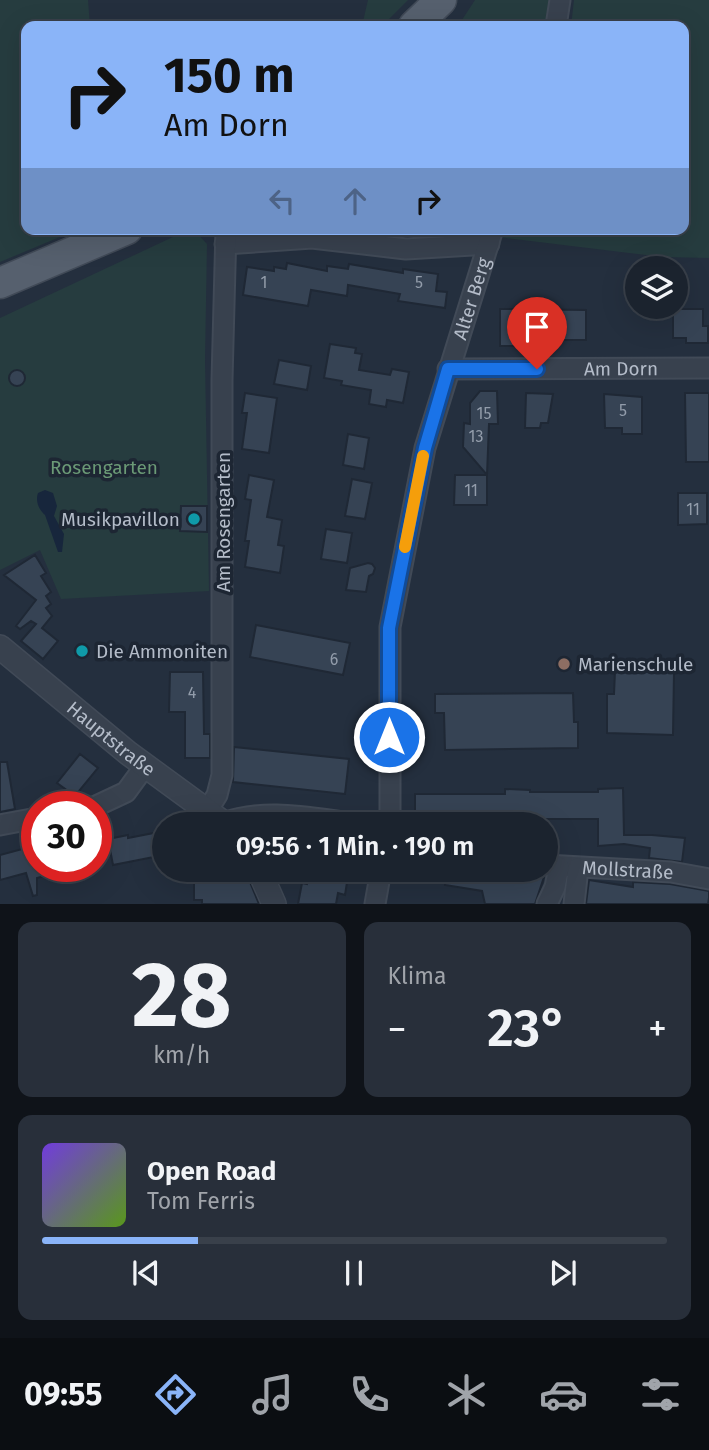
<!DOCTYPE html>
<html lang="de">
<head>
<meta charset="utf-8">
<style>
	:root { --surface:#1b232e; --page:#282f3a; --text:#f1f3f6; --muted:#a0a4aa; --line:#39404a; --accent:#8ab4f8 }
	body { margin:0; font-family:"Fira Sans",sans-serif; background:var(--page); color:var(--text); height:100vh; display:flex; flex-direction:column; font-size:26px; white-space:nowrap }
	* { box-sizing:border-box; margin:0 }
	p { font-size:23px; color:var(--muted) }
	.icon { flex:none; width:38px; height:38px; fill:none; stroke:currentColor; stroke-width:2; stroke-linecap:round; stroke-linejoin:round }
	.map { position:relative; height:904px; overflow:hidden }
	.details { display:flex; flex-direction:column; gap:18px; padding:18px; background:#0f1319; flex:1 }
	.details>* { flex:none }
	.banner { position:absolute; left:21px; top:21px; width:668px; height:214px; border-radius:14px; box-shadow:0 7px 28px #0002,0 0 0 2px var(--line); background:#8ab4f8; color:#111; overflow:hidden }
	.buttons { position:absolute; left:625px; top:256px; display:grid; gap:14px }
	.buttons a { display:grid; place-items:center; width:63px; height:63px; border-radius:50%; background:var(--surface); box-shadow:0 7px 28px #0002,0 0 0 2px var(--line); font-size:35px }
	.speed { position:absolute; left:21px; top:791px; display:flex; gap:14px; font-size:35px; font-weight:700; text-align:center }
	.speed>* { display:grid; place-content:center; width:91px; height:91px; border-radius:50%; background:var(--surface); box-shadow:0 7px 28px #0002,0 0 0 2px var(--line); line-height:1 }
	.speed .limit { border:10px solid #d22; background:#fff; color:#111 }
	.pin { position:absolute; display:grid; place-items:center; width:60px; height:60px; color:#fff; margin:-72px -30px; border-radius:50% 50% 50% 0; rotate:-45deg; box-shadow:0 0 7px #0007 }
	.pin .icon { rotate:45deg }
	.me { position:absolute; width:77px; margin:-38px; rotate:0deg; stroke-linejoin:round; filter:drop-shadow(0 0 5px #0008) }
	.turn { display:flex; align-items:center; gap:24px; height:147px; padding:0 28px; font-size:32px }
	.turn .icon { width:91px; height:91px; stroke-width:2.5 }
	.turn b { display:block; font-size:49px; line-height:60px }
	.lanes { display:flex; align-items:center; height:66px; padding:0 28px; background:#0003; justify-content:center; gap:35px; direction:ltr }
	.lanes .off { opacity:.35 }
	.big { font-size:52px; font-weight:600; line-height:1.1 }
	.details .tile { flex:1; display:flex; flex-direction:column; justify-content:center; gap:10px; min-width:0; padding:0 24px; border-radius:14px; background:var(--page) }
	.details .dial { align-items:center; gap:0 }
	.dial b { font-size:91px; line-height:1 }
	.song { display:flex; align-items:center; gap:21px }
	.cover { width:84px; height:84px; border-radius:10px; background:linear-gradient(135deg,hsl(260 70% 55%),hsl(90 70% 35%)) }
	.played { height:7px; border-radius:4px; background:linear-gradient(90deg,var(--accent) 25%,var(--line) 25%) }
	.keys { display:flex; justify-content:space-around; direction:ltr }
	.heat { display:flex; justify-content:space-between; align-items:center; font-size:38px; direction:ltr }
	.details .tiles { flex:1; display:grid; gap:18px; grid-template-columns:1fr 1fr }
	.tile:last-child { grid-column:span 2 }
	.trip { position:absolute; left:152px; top:812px; width:406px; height:70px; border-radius:35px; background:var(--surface); box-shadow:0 7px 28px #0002,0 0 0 2px var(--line); font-weight:600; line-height:70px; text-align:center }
	.tabs { display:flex; height:112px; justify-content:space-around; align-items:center; background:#0b0e12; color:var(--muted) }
	.tabs .icon { width:49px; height:49px }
	.tabs .active { color:var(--accent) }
	.tabs b { font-size:32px; color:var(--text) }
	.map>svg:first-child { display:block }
	.green { fill:#263c3f }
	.water { fill:#17263c }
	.building { fill:#364354; stroke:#1f2835; stroke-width:2 }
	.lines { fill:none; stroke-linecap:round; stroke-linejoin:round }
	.minor-casing { stroke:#414a57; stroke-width:23 }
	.tertiary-casing { stroke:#414a57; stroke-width:26 }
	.primary-casing { stroke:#414a57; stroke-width:33 }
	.minor { stroke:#38414e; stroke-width:19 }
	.tertiary { stroke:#38414e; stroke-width:23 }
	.primary { stroke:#56606e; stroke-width:30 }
	.route-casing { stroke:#114b97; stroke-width:18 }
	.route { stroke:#1a73e8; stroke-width:12 }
	.slow { stroke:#f59e0b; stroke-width:12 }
	.culture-dot { fill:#0f9aa8; stroke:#1d2633; stroke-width:2.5 }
	.education-dot { fill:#8d6e63; stroke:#1d2633; stroke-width:2.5 }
	.labels { text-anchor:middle; stroke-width:7; stroke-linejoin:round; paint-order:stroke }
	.number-label { font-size:16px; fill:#929caa }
	.street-label { font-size:19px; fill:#b4bcc9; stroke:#1d2633 }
	.park-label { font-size:19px; fill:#6b9a76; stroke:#1d2633 }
	.poi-label { font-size:19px; fill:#b4bcc9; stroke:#1d2633; text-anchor:start }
</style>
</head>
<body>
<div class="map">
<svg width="709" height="904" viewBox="0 0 709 904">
	<rect width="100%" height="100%" fill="#242f3e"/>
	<path class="green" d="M 0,0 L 88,0 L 90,26 L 26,26 L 26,229 L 79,229 L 0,262 Z
		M 368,0 L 408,0 L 382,26 L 362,26 Z
		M 475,0 L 551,0 L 550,26 L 458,26 Z
		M 574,0 L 709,0 L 709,258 L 662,257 L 498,237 L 501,229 L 684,229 L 684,26 L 571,26 Z
		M 190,229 L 193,229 L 207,244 L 205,360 L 209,591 L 61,599 L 40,550 L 0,570 L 0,318 Z"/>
	<path class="water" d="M 45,490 L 53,493 L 57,506 L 54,516 L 64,534 L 62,552 L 58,552 L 45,515 C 39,510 35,501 38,493 Z"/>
	<path class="building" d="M 287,263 L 327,271 L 327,266 L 348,269 L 349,264 L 403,273 L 403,269 L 438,274 L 436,291 L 447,292 L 445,308 L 398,301 L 400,294 L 348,285 L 347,296 L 311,290 L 308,306 L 243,295 L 247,267 L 274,271 L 274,267 L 286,269 Z
		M 500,309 L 586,310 L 586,340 L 535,340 L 535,346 L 500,346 Z
		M 673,309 L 703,309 L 703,326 L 708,326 L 708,343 L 686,343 L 686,338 L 673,338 Z
		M 330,344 L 356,348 L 355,353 L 362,354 L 359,370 L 390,375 L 392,369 L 409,372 L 403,403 L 387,400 L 386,407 L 369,404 L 371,390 L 341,385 L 342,381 L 324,378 Z
		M 279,360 L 311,366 L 307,390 L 274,384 Z
		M9 378a8 8 0 1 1 16 0a8 8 0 1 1-16 0Z
		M 480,391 L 497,391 L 498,424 L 489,424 L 487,475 L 463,447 L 464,423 L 470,424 L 470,403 Z
		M 245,393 L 277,398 L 269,453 L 242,449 L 247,413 L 242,413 Z
		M 526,393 L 553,394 L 548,423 L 541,423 L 540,428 L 525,428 Z
		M 685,393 L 709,393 L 709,462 L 686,462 Z
		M 604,394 L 642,397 L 642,434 L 622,434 L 622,428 L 605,428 Z
		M 348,434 L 369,438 L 364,469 L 343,465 Z
		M 249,475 L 274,480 L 267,517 L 282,520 L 278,545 L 284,546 L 280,573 L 245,567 L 249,541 L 245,541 L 251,500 L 245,499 Z
		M 455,475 L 487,475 L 487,505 L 454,505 Z
		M 352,479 L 372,483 L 365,519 L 345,516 Z
		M 678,493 L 707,493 L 707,524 L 678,525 Z
		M 181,506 L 207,506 L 207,532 L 180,531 Z
		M 326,529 L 352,533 L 347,563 L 321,559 Z
		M 35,555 L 46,573 L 41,576 L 51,592 L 46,596 L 51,604 L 46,608 L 52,616 L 42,628 L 58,641 L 43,659 L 21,641 L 36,624 L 31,621 L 20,629 L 16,626 L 36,600 L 4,575 Z
		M 368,563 L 372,564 L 375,568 L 373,574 L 369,576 L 366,592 L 346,590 L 350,568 Z
		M 256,625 L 350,643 L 343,675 L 250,657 Z
		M 615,671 L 674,672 L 673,735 L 607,733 L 607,694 L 614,694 Z
		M 170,672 L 203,672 L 204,734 L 210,734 L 210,758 L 185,758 L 185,712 L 169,712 Z
		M 573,693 L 574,722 L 578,722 L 578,748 L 445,750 L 444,713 L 435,713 L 435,694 Z
		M 234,747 L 349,759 L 345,794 L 233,782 Z
		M 80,754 L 98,768 L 75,796 L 57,783 Z
		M 0,762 L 7,762 L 15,809 L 0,812 Z
		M 623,788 L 624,835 L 652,835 L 685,838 L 682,862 L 649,858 L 650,848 L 624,844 L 598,846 L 598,819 L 530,819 L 530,824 L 505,824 L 505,821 L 415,821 L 415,794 L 505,794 L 505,789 L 530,790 L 530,792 L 598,792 L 598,789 Z
		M 164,831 L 164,855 L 113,865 L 108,839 L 128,835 L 128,838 Z
		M 37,845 L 37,866 L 66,866 L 66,870 L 37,878 L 37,895 L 33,896 L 26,873 L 0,880 L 0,855 Z
		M 227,870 L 245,870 L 259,904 L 202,904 L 202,900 L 194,900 L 194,883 L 231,882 Z
		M 310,870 L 349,870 L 345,895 L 338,893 L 336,904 L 298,904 L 302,883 L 307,884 Z
		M 447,870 L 517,870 L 544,877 L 535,904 L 485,904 L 482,891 L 445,885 Z
		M 589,880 L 633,887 L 633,882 L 670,884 L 709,891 L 709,898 L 708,904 L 586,904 Z"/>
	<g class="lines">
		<g class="minor-casing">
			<g id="minor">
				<path d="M 556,26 L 560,0"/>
				<path d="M 225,244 L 312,238 L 406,249 L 489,244"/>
				<path id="s1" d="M 448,369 L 709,368"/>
				<path d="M 94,807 L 126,792 L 145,766"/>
				<path d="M 207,811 L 217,795 L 222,775 L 222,380 L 226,229"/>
				<path d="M 223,823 C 267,807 314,819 360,824"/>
				<path id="s2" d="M 390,824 L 390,627 L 425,448 L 493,229"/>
				<path d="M 0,825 L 37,818"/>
				<path id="s3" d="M 546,865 L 671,872 L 709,879"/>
				<path d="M 375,904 L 381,870"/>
				<path d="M 547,904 L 555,887 L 559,867"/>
				<path d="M 574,904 L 578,868"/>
			</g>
		</g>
		<g class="tertiary-casing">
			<g id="tertiary">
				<path id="s4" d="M 0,647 L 128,753 L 225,824"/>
				<path d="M 259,870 L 274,904"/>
			</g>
		</g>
		<g class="primary-casing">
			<path id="primary" d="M 414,26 L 441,0
				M 0,283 L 127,229"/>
		</g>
		<use href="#minor" class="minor"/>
		<use href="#tertiary" class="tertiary"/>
		<use href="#primary" class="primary"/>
	</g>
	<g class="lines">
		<g class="route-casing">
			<path id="route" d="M 389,737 L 389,628 L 425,448 L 448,369 L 537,369"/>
		</g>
		<use href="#route" class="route"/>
		<path class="slow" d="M 405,547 L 423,456"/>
	</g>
	<g class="culture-dot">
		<circle cx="194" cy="519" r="7"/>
		<circle cx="82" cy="651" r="7"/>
	</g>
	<circle class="education-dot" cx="564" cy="664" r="7"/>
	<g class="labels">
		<g class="number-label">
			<text x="264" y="288">1</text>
			<text x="419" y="288">5</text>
			<text x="623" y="416">5</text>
			<text x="484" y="419">15</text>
			<text x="476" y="442">13</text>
			<text x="471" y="496">11</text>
			<text x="693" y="515">11</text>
			<text x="334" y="665">6</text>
			<text x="192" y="698">4</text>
		</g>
		<g class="street-label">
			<text dy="7" stroke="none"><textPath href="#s2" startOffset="536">Alter Berg</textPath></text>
			<text dy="7" stroke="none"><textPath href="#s1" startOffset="173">Am Dorn</textPath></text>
			<text transform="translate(223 522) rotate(-90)" y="7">Am Rosengarten</text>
			<text dy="7" stroke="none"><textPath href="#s4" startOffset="144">Hauptstraße</textPath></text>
			<text dy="7" stroke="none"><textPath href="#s3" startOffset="82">Mollstraße</textPath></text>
		</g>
		<g class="park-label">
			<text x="104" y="474">Rosengarten</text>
		</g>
		<g class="poi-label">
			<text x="180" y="526" text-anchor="end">Musikpavillon</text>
			<text x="96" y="658">Die Ammoniten</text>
			<text x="578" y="671">Marienschule</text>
		</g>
	</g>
</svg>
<div class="buttons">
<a><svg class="icon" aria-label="layers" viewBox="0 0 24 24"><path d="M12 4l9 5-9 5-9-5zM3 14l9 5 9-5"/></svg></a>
</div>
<div class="speed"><div class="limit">30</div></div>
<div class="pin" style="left:537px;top:369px;background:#d93025"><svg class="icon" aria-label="arrive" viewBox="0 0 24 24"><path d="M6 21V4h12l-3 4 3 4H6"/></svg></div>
<svg class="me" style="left:389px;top:737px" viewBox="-20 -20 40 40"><circle r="17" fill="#1a73e8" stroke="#fff" stroke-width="3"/><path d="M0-11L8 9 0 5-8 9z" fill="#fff"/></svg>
<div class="trip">09:56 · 1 Min. · 190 m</div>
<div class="banner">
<div class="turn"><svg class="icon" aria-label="right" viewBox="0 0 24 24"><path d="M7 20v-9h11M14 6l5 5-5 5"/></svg><div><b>150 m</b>Am Dorn</div></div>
<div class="lanes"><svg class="icon off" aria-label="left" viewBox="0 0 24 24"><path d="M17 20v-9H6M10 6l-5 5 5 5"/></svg><svg class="icon off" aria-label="ahead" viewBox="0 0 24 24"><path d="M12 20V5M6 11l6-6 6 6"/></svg><svg class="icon" aria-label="right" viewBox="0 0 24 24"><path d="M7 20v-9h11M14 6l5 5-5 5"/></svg></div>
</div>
</div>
<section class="details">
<div class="tiles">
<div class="tile dial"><b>28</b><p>km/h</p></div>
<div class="tile"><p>Klima</p>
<div class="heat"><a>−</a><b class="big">23°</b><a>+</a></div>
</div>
<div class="tile">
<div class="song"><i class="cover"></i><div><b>Open Road</b><p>Tom Ferris</p></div></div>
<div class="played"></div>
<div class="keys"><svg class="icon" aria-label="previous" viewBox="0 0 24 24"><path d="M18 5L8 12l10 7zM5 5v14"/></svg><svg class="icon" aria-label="pause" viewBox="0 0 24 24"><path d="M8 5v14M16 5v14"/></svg><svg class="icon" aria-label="next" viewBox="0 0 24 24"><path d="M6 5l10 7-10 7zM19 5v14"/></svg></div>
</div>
</div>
</section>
<nav class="tabs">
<b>09:55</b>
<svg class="icon active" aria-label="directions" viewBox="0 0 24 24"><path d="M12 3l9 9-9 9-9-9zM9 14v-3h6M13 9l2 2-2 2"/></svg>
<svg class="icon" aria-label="music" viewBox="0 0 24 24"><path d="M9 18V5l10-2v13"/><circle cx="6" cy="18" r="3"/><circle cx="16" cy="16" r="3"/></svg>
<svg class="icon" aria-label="phone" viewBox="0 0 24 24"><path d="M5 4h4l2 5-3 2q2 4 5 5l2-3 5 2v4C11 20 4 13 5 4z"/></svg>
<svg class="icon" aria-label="climate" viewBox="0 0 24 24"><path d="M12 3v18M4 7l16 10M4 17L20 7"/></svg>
<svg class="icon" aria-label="car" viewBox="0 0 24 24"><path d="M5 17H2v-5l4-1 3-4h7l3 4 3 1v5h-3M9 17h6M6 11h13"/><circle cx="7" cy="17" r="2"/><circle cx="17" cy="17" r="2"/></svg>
<svg class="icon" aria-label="filters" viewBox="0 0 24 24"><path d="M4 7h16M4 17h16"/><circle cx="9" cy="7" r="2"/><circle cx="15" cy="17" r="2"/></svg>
</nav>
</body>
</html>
